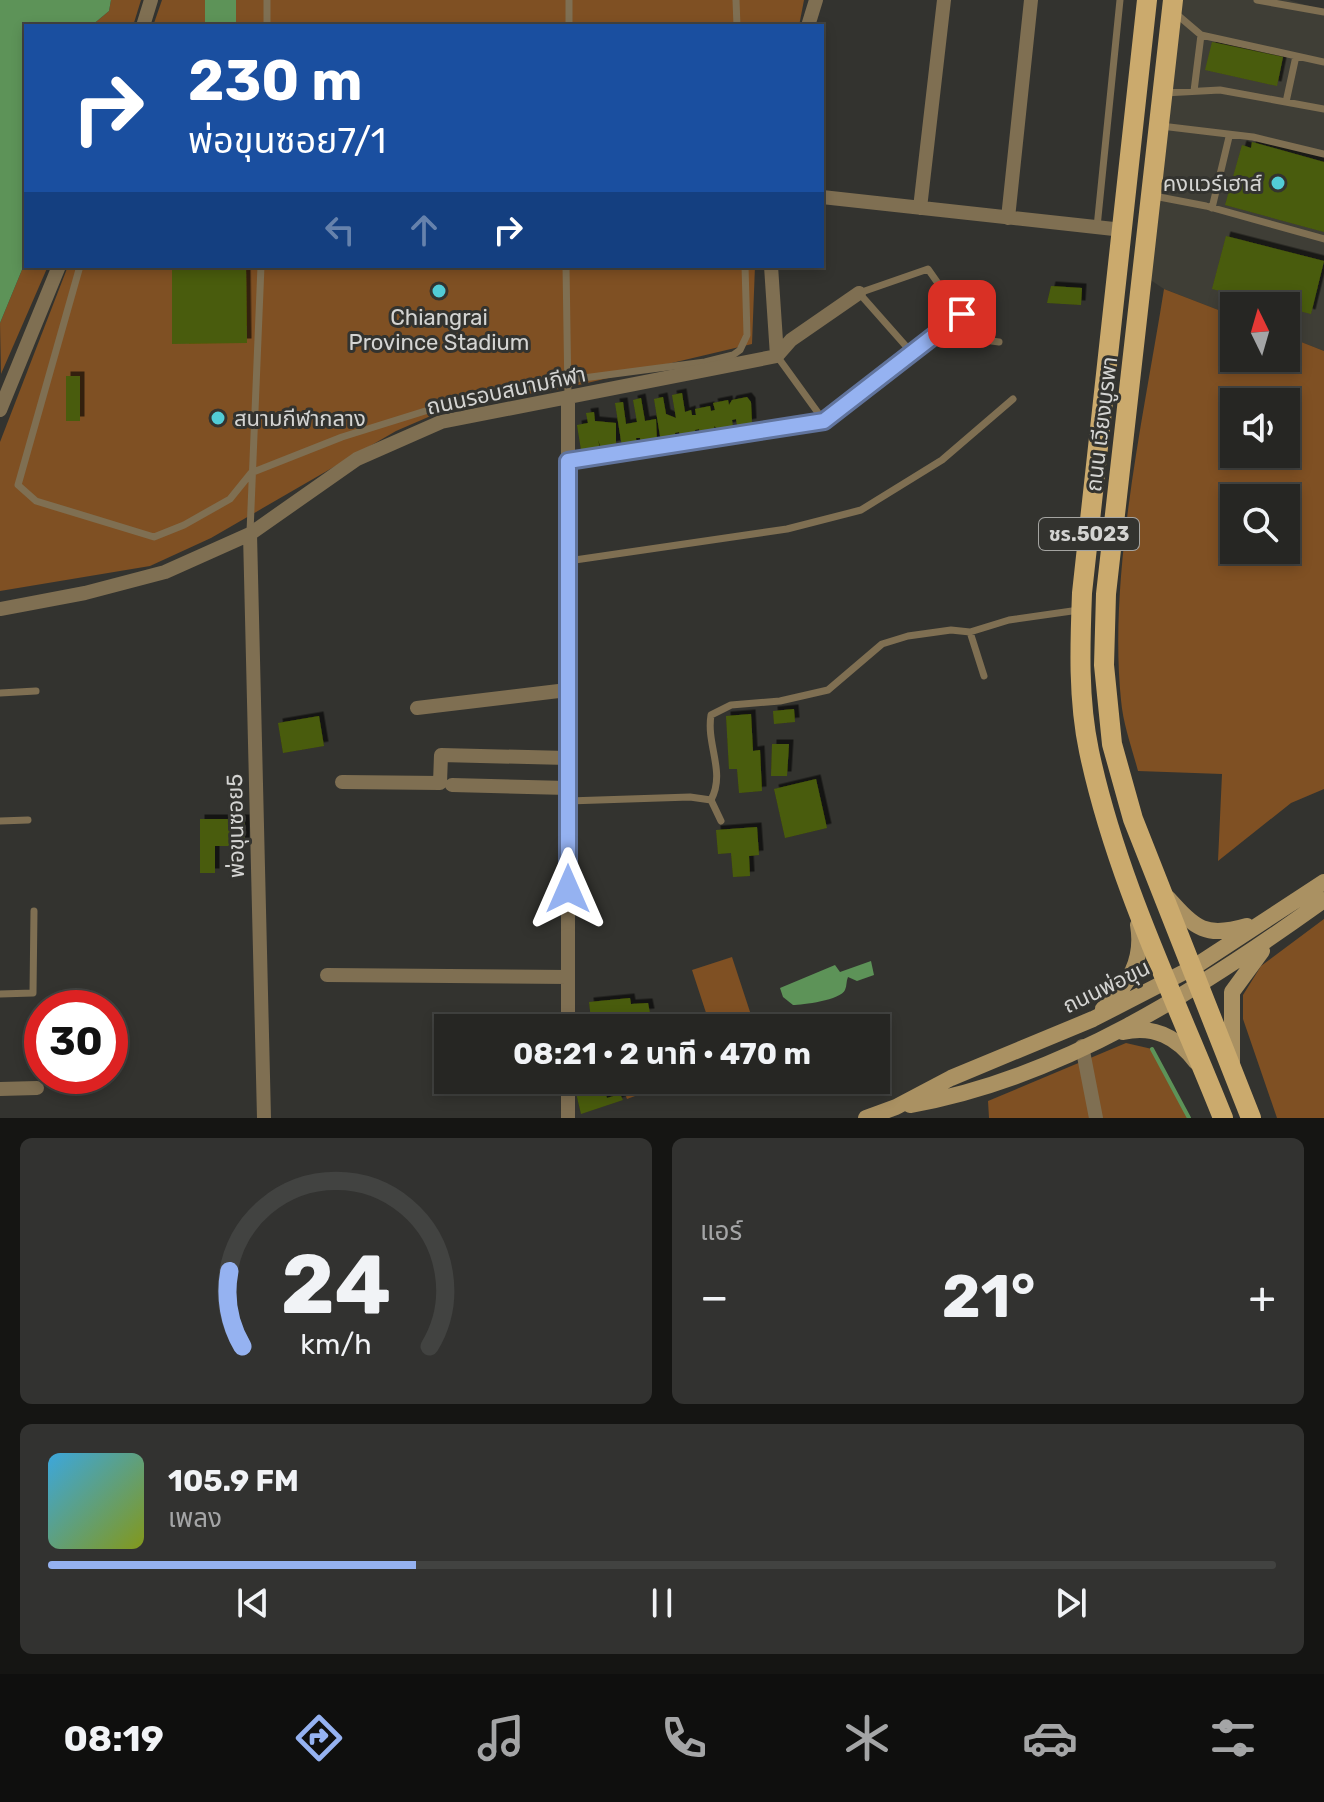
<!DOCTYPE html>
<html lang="th">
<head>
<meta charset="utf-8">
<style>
	:root { --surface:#262623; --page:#323230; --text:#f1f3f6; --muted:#a4a5a6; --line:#424341; --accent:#95b2f1 }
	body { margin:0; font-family:Rubik,"Noto Sans Thai",sans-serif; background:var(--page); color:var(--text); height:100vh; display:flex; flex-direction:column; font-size:30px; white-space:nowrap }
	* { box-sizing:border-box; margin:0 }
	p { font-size:26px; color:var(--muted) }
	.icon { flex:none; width:44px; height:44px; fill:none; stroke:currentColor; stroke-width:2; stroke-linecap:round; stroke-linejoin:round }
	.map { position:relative; height:1118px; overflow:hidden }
	.side { display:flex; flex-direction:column; gap:20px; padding:20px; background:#151513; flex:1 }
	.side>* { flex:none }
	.banner { position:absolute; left:24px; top:24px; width:800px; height:244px; border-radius:0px; box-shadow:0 4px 12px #0003,0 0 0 2px var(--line); background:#1a4fa0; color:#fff; overflow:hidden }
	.needle { width:52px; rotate:355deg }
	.fabs { position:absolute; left:1220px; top:292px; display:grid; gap:16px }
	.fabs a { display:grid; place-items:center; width:80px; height:80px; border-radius:0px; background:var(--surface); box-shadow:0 4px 12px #0003,0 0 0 2px var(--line); font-size:40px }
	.speed { position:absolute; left:24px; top:990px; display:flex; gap:16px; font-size:40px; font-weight:700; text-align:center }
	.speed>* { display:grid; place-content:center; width:104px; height:104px; border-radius:50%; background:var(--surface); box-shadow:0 4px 12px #0003,0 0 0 2px var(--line); line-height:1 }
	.speed .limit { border:12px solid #d22; background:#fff; color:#111 }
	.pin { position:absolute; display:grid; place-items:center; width:68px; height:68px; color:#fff; margin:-34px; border-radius:16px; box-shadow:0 4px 12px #0006 }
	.me { position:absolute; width:88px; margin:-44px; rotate:0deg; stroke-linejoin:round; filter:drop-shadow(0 0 6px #0008) }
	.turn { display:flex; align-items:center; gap:28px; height:168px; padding:0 32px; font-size:36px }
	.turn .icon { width:104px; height:104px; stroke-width:2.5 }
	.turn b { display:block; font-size:56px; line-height:68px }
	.lanes { display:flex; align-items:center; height:76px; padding:0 32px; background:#0003; justify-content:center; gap:40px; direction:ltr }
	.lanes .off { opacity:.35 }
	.big { font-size:60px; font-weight:700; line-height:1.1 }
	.side .widget { flex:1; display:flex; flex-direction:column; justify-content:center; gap:12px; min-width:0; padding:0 28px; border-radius:12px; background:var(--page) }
	.side .dial { align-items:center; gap:0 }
	.dial svg { height:208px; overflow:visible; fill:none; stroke:var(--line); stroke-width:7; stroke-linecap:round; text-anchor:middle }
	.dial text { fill:var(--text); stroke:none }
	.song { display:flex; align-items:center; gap:24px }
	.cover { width:96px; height:96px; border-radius:12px; background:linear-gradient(135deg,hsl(200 70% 55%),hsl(70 70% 35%)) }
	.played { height:8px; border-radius:4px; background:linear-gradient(90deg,var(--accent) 30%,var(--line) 30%) }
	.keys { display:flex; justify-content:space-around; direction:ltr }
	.heat { display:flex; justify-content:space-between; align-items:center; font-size:44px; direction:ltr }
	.side .tiles { flex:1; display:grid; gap:20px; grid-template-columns:1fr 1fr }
	.widget:last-child { grid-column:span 2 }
	.trip { position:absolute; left:434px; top:1014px; width:456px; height:80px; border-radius:0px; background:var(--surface); box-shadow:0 4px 12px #0003,0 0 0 2px var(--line); font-weight:700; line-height:80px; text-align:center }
	.tab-bar { display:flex; height:128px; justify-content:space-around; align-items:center; background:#0f0f0e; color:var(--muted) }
	.tab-bar .icon { width:56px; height:56px }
	.tab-bar .selected { color:var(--accent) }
	.tab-bar b { font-size:36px; color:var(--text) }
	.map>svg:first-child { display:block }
	.built { fill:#3f3e36 }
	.green { fill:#7f5023; fill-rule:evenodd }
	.water { fill:#5d9358 }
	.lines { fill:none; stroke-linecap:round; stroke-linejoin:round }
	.stream { stroke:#5d9358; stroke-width:4 }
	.building { fill:#4a5c09; filter:url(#shadow) }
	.lane { stroke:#7f6f52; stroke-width:7 }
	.street { stroke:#7f6f52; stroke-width:14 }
	.secondary { stroke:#aa9162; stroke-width:16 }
	.primary { stroke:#cbaa6d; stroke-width:20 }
	.route-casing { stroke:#61749d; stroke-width:20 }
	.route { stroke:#95b2f1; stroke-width:14 }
	.poi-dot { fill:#52ccd6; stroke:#33332f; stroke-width:3 }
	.labels { text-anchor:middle; stroke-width:6; stroke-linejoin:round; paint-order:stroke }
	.shield { fill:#33332f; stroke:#a4a4a1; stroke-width:2 }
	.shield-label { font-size:20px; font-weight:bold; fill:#d4d4d2 }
	.poi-label { font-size:22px; fill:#d4d4d2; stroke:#33332f; text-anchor:end }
	.street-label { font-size:22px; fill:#d4d4d2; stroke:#33332f }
</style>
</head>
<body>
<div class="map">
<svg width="1324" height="1118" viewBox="0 0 1324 1118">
	<defs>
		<filter id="shadow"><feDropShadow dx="4.5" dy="-4.5" stdDeviation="0" flood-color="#0009"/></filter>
	</defs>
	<rect width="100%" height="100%" fill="#33332f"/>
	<path class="built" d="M 1182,0 L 1288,0 L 1324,10 L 1324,351 L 1286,336 L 1286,306 L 1234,306 L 1234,316 L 1164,289 L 1149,279 Z"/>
	<path class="green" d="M 111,0 L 141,0 L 133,26 L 91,26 L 109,11 Z
		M 162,0 L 804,0 L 799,26 L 153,26 Z
		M 26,260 L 26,266 L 48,266 L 1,374 L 0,323 Z
		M 68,266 L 755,266 L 752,344 L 566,388 L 456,405 L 396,431 L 211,538 L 150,566 L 0,591 L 0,442 Z
		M 1164,289 L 1234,316 L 1234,358 L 1286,358 L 1286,336 L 1324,351 L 1324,789 L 1291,803 L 1218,861 L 1222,774 L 1138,771 C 1132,748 1123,724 1121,700 C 1108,573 1144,416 1164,289 ZM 1234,402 L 1286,402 L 1286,454 L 1234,454 ZM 1234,498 L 1286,498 L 1286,550 L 1234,550 Z
		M 1324,919 L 1324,1118 L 1277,1118 L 1243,1019 L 1243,995 L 1261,966 Z
		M 732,957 L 754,1024 L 741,1028 L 711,1028 L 692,970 Z
		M 1126,1043 L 1152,1049 L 1188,1118 L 989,1118 L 988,1101 Z
		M 619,1080 L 678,1080 L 627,1099 Z"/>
	<path class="water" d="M 0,0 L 111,0 L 109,11 L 91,26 L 26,26 L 26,260 L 0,323 Z
		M 205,0 L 236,0 L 236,26 L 205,26 Z
		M 871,961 L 874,975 L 857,981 L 848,977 C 846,981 847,986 845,990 C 841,1000 802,1005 793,1005 L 783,997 L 780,988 L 835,965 L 840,972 Z"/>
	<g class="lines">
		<path class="stream" d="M 1152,1049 L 1189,1118"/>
	</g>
	<path class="building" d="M 1212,42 L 1283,57 L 1277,86 L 1205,70 Z
		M 1252,142 L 1324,162 L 1324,232 L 1225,205 L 1242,145 L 1251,148 Z
		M 1226,236 L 1324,261 L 1311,314 L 1212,289 Z
		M 172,267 L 246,267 L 247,343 L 172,344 Z
		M 1051,286 L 1082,288 L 1081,305 L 1047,303 Z
		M 66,376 L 80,376 L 80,421 L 66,421 Z
		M 682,393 L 685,412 L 691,410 L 692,415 L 696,415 L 695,409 L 710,406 L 711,411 L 715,410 L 713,403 L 728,400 L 729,405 L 732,400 L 747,397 L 751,402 L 752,423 L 737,426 L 736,419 L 732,420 L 733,426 L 718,429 L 714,426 L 715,432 L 700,435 L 699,429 L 695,430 L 696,437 L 681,440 L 679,432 L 675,433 L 676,439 L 661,442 L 654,399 L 663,397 L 666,414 L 676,418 L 672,395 Z
		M 641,398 L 645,421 L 656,419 L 657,441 L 641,444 L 640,438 L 636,438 L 637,445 L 622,447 L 615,403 L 623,402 L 626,424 L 637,422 L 633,400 Z
		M 594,412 L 595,421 L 616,423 L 616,445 L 601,448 L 598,440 L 601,453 L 582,456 L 577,425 L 588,423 L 586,413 Z
		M 794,709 L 795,722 L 774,724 L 773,711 Z
		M 751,714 L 753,751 L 760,750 L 762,791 L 739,793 L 737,769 L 729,769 L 726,716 Z
		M 319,716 L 324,746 L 283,753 L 278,723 Z
		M 772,744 L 789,744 L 787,776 L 771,776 Z
		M 816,779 L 827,828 L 785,838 L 774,789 Z
		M 200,819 L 245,819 L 245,846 L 215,846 L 215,873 L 200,873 Z
		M 757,827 L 759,855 L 749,856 L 750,876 L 733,877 L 731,853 L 718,854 L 716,830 Z
		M 630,998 L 631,1004 L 648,1003 L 650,1013 L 640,1014 L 640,1024 L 592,1028 L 589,1002 Z
		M 573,1080 L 586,1080 L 590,1094 L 604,1089 L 607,1098 L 620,1094 L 623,1100 L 581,1114 Z"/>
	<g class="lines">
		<path class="lane" d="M 736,0 L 737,26
			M 1257,0 L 1324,12
			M 1174,12 L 1201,35 L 1324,62
			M 267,26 L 267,0
			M 569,26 L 569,0
			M 1194,91 L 1201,35
			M 1164,93 L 1220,90 L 1324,109
			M 1286,102 L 1296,56
			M 1161,126 L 1253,137 L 1324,154
			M 1154,196 L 1206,206 L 1324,239
			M 1212,208 L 1229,137
			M 1097,227 L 1120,0
			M 80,266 L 18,485 L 36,501 L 154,537 L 184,525 L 230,499 L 251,473 L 342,437 L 454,402 L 568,380 L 705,362 L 733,355 L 740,350 L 747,335 L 745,266
			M 566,266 L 568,396
			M 912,353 L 859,293 L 928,269 L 977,339 L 999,342
			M 777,356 L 824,421
			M 568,461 L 824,421 L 962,314
			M 250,532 L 261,266
			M 568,561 L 787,529 L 861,510 L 942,460 L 1013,399
			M 970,632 L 984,676
			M 0,693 L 36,691
			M 711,800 C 726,772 706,745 711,715 L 731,705 L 780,701 L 828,690 L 882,644 L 908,636 L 951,630 L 970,632 L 1009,620 L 1079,610
			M 711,800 L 721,821
			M 568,801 L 690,797 L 711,800
			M 0,821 L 28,820
			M 0,994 L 33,993 L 34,911
			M 643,1028 L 681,1019"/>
		<path class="street" d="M 143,26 L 151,0
			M 808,26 L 816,0
			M 822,197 L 1123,230
			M 920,208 L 944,0
			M 1008,218 L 1031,0
			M 777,356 L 791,340 L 859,293
			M 0,410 L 59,266
			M 250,534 L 264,1118
			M 0,609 L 85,593 L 165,572 L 250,534 L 357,459 L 441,422 L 777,356 L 771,266
			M 417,708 L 567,690
			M 342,782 L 440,783 L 441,755 L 567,758
			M 452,785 L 567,788
			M 327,975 L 568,977
			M 568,1028 L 568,399
			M 1082,1046 L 1096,1118
			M 568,1080 L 568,1118
			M 0,1089 L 37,1088"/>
		<path class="secondary" d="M 1168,898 C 1196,929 1205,938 1247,926
			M 1103,1009 C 1129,985 1144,960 1138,925
			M 1123,1032 C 1154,1025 1177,1037 1196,1062
			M 1232,1062 L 1232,992 L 1262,951
			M 910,1105 C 1063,1078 1200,989 1324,900
			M 866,1118 L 896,1107 L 951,1078 L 1093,1019 L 1194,967 L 1324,882"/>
		<path class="primary" d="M 1147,0 L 1082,593 C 1080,645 1078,699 1089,751 C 1116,879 1175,997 1223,1118
			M 1173,0 L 1106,594 L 1104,665 L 1112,744 L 1133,819 L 1251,1118"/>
	</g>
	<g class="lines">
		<g class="route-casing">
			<path id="route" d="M 568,889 L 568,461 L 824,421 L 962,314"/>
		</g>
		<use href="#route" class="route"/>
	</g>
	<g class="poi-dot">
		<circle cx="1278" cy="183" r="8"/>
		<circle cx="439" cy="291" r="8"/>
		<circle cx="218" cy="418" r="8"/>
	</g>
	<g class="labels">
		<rect class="shield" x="1039" y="518" width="100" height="32" rx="6"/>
		<g class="shield-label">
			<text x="1089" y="541">ชร.5023</text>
		</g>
		<g class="poi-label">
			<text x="1262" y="191">คงแวร์เฮาส์</text>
			<text x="439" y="325" text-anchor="middle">Chiangrai<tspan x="439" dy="25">Province Stadium</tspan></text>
			<text x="234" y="426" text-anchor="start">สนามกีฬากลาง</text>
		</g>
		<g class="street-label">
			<text transform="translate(506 390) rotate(-12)" y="8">ถนนรอบสนามกีฬา</text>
			<text transform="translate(1101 424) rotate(-83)" y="8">ถนน เวียงบูรพา</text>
			<text transform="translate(235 826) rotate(-91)" y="8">พ่อขุนซอย5</text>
			<text transform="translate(1106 986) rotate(-26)" y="8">ถนนพ่อขุน</text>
		</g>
	</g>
</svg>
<div class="fabs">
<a><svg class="needle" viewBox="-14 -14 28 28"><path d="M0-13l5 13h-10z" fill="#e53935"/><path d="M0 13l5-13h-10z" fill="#a4a5a6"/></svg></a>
<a><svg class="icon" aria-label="sound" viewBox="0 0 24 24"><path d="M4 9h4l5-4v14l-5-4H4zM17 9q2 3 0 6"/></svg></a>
<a><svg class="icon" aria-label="search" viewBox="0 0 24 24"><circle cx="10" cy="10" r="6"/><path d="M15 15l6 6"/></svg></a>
</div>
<div class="speed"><div class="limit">30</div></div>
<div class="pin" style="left:962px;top:314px;background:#d93025"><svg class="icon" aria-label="arrive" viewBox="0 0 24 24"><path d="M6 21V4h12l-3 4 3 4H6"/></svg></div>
<svg class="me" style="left:568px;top:889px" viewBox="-20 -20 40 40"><path d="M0-17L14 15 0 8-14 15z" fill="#95b2f1" stroke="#fff" stroke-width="4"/></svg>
<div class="trip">08:21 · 2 นาที · 470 m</div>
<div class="banner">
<div class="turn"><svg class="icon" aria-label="right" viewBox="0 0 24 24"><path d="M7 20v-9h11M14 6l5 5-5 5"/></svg><div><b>230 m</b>พ่อขุนซอย7/1</div></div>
<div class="lanes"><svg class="icon off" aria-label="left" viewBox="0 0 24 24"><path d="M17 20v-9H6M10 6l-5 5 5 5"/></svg><svg class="icon off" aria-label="ahead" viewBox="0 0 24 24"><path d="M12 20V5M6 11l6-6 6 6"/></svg><svg class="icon" aria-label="right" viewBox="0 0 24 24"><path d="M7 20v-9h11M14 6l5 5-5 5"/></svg></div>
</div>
</div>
<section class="side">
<div class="tiles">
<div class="widget dial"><svg viewBox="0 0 100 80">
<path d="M14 69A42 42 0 1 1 86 69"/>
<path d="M14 69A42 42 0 0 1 9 40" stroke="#95b2f1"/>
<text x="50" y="56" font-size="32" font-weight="700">24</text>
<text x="50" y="72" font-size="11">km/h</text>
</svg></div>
<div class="widget"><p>แอร์</p>
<div class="heat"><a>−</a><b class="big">21°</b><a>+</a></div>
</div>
<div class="widget">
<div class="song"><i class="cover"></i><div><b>105.9 FM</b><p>เพลง</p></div></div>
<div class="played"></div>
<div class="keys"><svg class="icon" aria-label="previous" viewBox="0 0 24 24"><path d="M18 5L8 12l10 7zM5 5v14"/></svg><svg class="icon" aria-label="pause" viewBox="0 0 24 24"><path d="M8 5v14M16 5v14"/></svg><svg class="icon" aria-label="next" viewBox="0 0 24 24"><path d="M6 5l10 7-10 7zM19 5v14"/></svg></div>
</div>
</div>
</section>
<nav class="tab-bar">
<b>08:19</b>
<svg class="icon selected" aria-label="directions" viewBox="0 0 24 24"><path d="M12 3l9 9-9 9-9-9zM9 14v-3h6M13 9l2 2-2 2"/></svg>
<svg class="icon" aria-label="music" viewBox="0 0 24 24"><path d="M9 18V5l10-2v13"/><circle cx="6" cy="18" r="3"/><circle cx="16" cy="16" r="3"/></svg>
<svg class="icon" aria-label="phone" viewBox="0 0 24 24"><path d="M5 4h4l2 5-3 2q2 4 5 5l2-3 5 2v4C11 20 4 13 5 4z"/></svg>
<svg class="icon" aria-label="climate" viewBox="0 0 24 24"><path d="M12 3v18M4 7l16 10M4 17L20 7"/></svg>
<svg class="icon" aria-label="car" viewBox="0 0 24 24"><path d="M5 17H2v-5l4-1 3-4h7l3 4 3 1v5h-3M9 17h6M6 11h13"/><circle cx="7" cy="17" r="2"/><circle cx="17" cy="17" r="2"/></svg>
<svg class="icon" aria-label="filters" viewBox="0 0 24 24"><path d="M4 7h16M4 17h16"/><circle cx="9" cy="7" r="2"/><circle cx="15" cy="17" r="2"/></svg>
</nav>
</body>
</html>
